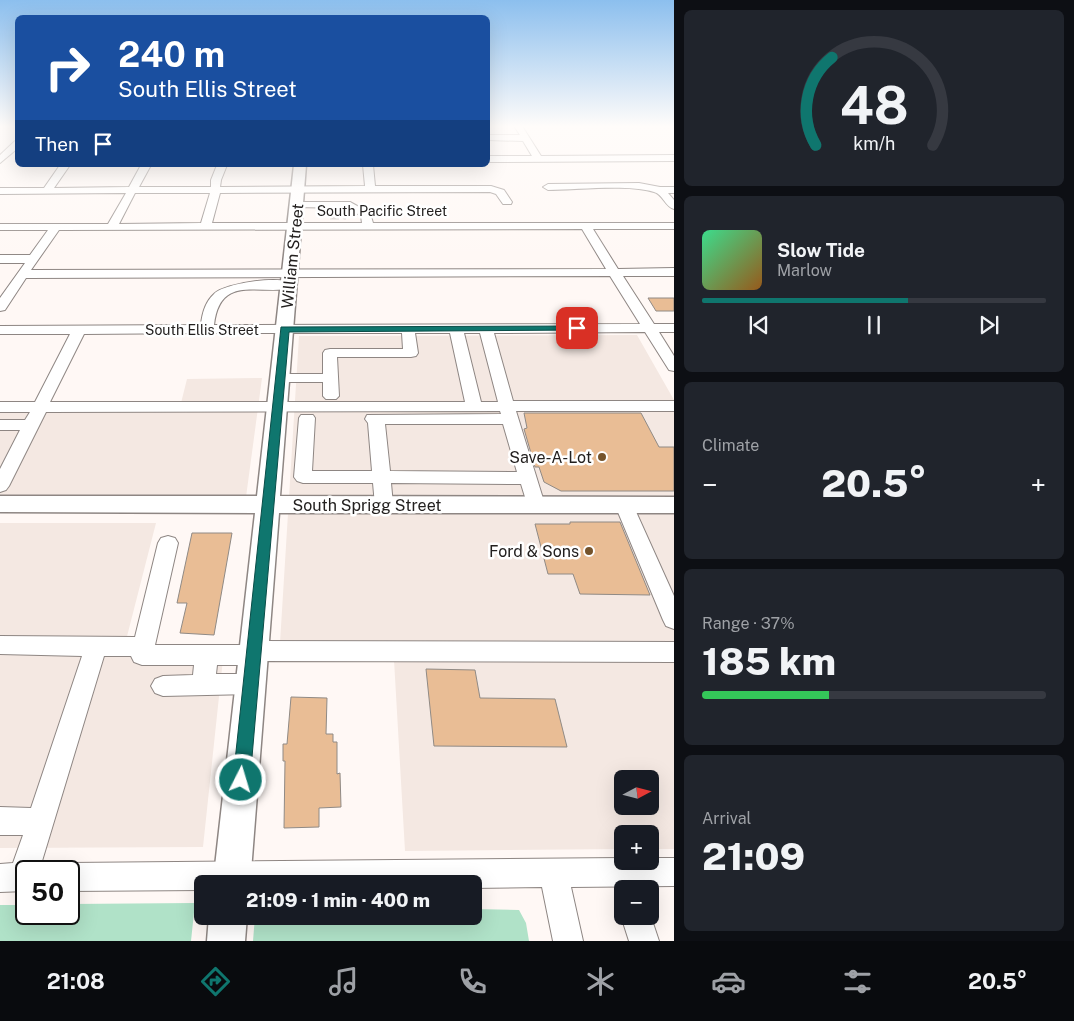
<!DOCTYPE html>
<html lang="en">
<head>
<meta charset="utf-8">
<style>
	:root { --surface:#171b24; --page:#20242c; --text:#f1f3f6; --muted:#9ea1a6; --line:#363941; --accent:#0f766e }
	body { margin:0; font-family:"Public Sans",sans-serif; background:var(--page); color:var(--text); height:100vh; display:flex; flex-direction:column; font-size:19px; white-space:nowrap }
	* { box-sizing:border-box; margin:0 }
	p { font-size:16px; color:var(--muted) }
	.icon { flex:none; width:28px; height:28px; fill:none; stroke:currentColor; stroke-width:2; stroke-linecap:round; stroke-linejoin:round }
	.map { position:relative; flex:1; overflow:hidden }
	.panel { display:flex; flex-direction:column; gap:10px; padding:10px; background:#0d0f14; width:400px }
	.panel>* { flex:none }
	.hud { position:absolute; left:15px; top:15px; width:475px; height:152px; border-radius:8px; box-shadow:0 5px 20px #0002; background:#1a4fa0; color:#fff; overflow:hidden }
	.needle { width:32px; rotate:83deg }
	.controls { position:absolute; left:614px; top:770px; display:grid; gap:10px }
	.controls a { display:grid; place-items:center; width:45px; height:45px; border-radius:8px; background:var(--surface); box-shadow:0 5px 20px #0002; font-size:25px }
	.speed { position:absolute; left:15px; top:860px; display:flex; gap:10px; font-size:25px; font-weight:700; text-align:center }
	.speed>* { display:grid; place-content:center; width:65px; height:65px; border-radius:50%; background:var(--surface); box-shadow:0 5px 20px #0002; line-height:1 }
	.speed .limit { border:2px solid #111; border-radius:8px; background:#fff; color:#111 }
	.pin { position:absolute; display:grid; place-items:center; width:42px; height:42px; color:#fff; margin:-21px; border-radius:10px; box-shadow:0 2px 8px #0006 }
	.me { position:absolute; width:55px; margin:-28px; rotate:5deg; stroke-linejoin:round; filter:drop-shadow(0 0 4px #0008) }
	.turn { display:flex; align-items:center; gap:18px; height:105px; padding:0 20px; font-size:22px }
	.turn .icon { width:65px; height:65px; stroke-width:2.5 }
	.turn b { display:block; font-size:35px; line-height:42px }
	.then { display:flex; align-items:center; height:48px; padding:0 20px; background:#0003; gap:10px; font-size:19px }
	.big { font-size:38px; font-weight:800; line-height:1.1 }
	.panel .card { flex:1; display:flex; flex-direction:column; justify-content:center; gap:8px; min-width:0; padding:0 18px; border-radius:8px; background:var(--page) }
	.panel .dial { align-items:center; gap:0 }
	.dial svg { height:130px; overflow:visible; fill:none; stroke:var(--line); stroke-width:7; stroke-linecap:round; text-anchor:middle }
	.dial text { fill:var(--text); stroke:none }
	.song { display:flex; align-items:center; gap:15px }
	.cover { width:60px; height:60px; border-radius:8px; background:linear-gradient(135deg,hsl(150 70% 55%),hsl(30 70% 35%)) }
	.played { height:5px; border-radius:2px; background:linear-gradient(90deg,var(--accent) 60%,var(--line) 60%) }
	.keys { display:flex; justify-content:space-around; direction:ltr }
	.heat { display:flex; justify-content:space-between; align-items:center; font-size:28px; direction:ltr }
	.charge { height:8px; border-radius:4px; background:linear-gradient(90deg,#34c759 37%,var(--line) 0) }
	.trip { position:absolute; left:194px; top:875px; width:288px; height:50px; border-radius:8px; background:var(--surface); box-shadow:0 5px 20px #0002; font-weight:800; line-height:50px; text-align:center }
	.menu { display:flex; height:80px; justify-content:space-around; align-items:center; background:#090b0e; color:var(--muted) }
	.menu .icon { width:35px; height:35px }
	.menu .on { color:var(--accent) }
	.menu b { font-size:22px; color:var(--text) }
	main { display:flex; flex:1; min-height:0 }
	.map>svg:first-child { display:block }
	.built { fill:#f4e8e2; fill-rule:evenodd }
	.green { fill:#b0e2c8 }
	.building { fill:#e9bd95; stroke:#908a85 }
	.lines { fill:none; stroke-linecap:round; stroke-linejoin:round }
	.minor-tunnel { stroke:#d3cdca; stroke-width:9; stroke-dasharray:9 4.5; stroke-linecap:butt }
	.minor-casing { stroke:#8e8683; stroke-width:2 }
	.major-casing { stroke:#8e8683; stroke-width:3 }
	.minor { fill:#fff; fill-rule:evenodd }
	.major { fill:#fff; fill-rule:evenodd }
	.route { fill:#0f766e; stroke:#0a4d48 }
	.poi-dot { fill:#75532b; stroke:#fff; stroke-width:2 }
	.labels { text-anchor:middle; stroke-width:5; stroke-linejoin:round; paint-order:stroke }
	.far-street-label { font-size:14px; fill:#23201f; stroke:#fff }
	.street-label { font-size:16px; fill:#23201f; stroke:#fff }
	.poi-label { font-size:16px; fill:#23201f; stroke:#fff; text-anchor:end }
</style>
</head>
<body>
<main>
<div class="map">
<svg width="674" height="941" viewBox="0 0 674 941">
	<rect width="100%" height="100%" fill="#fff8f5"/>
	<path class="built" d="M 637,335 L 674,400 L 674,849 L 650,849 L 650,834 L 622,834 L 622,849 L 405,851 L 394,660 L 279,659 L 299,336 ZM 622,779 L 650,779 L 650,806 L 622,806 Z
		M 262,378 L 246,497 L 0,498 L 0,404 L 181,403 L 187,379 Z
		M 0,523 L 156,523 L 123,652 L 223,659 L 203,847 L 0,848 Z"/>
	<path class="green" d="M 195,903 L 191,941 L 0,941 L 0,905 L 26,905 L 26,914 L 69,914 L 69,904 Z
		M 473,909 L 519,910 L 526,923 L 529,941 L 253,941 L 255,916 L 472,916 Z"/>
	<path class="building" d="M 648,298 L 674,298 L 674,311 L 656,311 Z
		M 524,413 L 641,413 L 659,447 L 674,447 L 674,491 L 561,491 L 544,482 L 539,467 L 535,467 L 524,429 L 527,428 Z
		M 570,522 L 620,522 L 650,595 L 580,594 L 573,574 L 548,574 L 535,524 L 570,524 Z
		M 192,533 L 232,533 L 214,635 L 180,633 L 187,603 L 177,603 Z
		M 426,669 L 475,670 L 480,698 L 555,699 L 567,747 L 434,746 Z
		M 291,697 L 327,698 L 326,734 L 333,734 L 333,742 L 337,742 L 337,774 L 340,773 L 341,807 L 319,808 L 319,827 L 284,828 L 285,761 L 283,761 L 283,744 L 287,744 Z"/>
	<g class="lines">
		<path class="minor-tunnel" d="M 330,215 L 346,215"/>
		<g class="minor-casing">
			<path id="minor" d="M 514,126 L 522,126 L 541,156 L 674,155 L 674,161 L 488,162 L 488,156 L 532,156 L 523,141 L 488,140 L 488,135 L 520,135 Z
				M 15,141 L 18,141 L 18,148 L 0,163 L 0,155 Z
				M 60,165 L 70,165 L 54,188 L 129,187 L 141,165 L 151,165 L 139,187 L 211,187 L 211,180 L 217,165 L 227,165 L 221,180 L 220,187 L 365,186 L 363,165 L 373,165 L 375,186 L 491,186 L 504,190 L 512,202 L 511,204 L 503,204 L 496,194 L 490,192 L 220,193 L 212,223 L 362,223 L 361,216 L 348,208 L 293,207 L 292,205 L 297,202 L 350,202 L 370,213 L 373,223 L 674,223 L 674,229 L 593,229 L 618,269 L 674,268 L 674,276 L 623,276 L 654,324 L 674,324 L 674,332 L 659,332 L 674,356 L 674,371 L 669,370 L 645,332 L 494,333 L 513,401 L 674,401 L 674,411 L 516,411 L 545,505 L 543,510 L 536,512 L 529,510 L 521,484 L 391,483 L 393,505 L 391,510 L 384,512 L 377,510 L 375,505 L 373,483 L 303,483 L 297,481 L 294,477 L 299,418 L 301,415 L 313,415 L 315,418 L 312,471 L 372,471 L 368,423 L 365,419 L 367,415 L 501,414 L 500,411 L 46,412 L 9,486 L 6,490 L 0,492 L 0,469 L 20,430 L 0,430 L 0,420 L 25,420 L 30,412 L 0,412 L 0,402 L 35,402 L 70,334 L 0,334 L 0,326 L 201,325 C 202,314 205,302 214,294 C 224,283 286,274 295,285 L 293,288 C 259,296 220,273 214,325 L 640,324 L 610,276 L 26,278 L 5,310 L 0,311 L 0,298 L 25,263 L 0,263 L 0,255 L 30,255 L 48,230 L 0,230 L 0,224 L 108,224 L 126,193 L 0,194 L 0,188 L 44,188 ZM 135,193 L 210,193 L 201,223 L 119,224 ZM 582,229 L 606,269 L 31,270 L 59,230 ZM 205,333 L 402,333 L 403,349 L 330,349 L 325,350 L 323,353 L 323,374 L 280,374 L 275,375 L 273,378 L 275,381 L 280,382 L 323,382 L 323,396 L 326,399 L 336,399 L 339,396 L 337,357 L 411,357 L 416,356 L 418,353 L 415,333 L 450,333 L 465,402 L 50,402 L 84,334 ZM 464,333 L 480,333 L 498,402 L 481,402 ZM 385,424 L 503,424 L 517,472 L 390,471 Z
				M 639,183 L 660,187 L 674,187 L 674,193 L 668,193 L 674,200 L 674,209 C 665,207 663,194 654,192 C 628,184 577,190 548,190 L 543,187 L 548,184 Z
				M 624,498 L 631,500 L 633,505 L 674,596 L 674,629 L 666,626 L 663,620 L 615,505 L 617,500 Z
				M 168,536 L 175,538 L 178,543 L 155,645 L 246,645 L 254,641 L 674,642 L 674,662 L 262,661 L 253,665 L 217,665 L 216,674 L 251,674 L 259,677 L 263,684 L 259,691 L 251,694 L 163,696 L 155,693 L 151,686 L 155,679 L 163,676 L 193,675 L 194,665 L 142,665 L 134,662 L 131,656 L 104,656 L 39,871 L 26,871 L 26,891 L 0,892 L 0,864 L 13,863 L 23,835 L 0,835 L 0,807 L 31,808 L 82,656 L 0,654 L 0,636 L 135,637 L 158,543 L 161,538 Z
				M 622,858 L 622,861 L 650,861 L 650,858 L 674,858 L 674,886 L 571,887 L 583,941 L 553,941 L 542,887 L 472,888 L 472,884 L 202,884 L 202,890 L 69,891 L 69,871 L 57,871 L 59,867 L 69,863 Z
				M 622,913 L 622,916 L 650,916 L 650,914 L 659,941 L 629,941 L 621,916 Z"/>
		</g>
		<g class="major-casing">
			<path id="major" d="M 294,165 L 306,165 L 280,496 L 674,497 L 674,513 L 279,513 L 250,884 L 213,884 L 255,513 L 0,512 L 0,496 L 257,496 Z
				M 209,916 L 247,916 L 245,941 L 207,941 Z"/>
		</g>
		<use href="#minor" class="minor"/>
		<use href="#major" class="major"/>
	</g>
	<linearGradient id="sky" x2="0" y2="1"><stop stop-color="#8cbfee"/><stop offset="0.49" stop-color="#fffcfa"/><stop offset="1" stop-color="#fffcfa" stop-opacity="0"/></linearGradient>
	<rect width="674" height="258" fill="url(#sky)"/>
	<path class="route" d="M 577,326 L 581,328 L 580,330 L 289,332 L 250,780 L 247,786 L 241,788 L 235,786 L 233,780 L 281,327 Z"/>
	<g class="poi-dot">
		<circle cx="602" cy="457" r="5"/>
		<circle cx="589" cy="551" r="5"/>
	</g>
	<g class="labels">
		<g class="far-street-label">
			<text x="382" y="216">South Pacific Street</text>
			<text x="202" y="335">South Ellis Street</text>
		</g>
		<g class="street-label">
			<text transform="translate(292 256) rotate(-84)" y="6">William Street</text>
			<text x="367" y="511">South Sprigg Street</text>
		</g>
		<g class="poi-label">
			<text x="592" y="463">Save-A-Lot</text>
			<text x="579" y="557">Ford &amp; Sons</text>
		</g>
	</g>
</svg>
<div class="controls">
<a><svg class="needle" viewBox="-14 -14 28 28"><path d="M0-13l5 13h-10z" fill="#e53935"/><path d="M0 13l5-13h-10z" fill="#9ea1a6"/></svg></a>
<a>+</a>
<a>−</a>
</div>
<div class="speed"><div class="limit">50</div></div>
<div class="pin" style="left:577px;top:328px;background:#d93025"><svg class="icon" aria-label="arrive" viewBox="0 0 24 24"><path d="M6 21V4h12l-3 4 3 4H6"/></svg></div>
<svg class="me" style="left:241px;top:780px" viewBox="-20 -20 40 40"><circle r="17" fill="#0f766e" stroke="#fff" stroke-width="3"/><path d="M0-11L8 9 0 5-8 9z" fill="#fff"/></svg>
<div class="trip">21:09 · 1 min · 400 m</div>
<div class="hud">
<div class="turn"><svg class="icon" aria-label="right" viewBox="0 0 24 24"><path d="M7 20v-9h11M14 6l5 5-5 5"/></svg><div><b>240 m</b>South Ellis Street</div></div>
<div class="then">Then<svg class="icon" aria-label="arrive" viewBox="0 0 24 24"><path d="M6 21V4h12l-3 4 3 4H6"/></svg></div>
</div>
</div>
<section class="panel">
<div class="card dial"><svg viewBox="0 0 100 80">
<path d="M14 69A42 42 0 1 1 86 69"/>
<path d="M14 69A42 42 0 0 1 24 15" stroke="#0f766e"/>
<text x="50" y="56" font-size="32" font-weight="700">48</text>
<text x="50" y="72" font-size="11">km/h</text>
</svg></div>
<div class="card">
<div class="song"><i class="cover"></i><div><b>Slow Tide</b><p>Marlow</p></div></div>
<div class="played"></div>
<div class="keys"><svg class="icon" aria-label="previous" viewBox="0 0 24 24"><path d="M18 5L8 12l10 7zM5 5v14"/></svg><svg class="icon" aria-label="pause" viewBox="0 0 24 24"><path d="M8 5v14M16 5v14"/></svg><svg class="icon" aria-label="next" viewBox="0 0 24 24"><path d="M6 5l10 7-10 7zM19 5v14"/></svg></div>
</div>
<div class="card"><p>Climate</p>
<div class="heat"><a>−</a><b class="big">20.5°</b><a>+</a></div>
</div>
<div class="card"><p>Range · 37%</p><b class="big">185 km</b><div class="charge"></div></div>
<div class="card"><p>Arrival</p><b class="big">21:09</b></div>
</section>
</main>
<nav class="menu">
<b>21:08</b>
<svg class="icon on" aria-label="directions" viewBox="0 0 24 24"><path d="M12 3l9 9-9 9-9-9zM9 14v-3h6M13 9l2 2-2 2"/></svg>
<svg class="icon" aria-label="music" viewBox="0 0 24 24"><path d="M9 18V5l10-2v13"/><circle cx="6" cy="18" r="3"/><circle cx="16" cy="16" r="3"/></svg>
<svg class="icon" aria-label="phone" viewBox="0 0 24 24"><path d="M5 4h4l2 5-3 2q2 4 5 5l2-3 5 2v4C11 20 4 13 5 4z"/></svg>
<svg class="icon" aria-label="climate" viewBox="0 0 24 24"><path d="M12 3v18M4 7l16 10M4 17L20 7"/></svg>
<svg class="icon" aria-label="car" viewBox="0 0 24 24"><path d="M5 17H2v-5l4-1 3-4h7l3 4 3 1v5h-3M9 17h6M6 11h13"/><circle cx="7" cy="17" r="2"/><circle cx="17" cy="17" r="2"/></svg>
<svg class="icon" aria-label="filters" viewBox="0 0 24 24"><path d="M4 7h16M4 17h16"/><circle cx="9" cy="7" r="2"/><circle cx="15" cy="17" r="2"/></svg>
<b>20.5°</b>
</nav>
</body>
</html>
